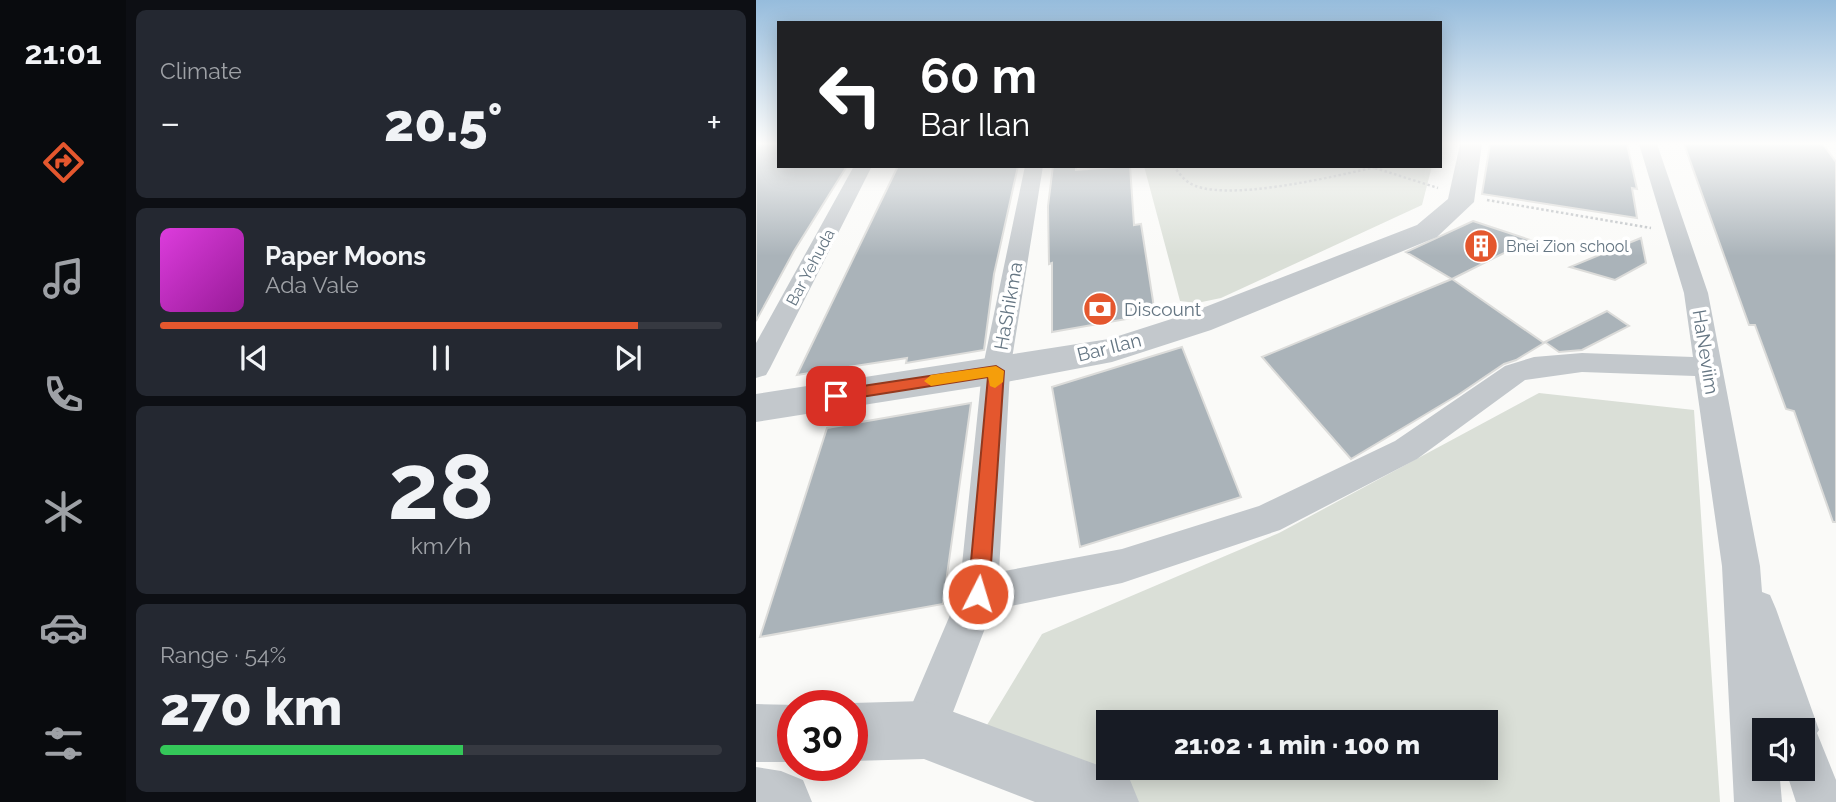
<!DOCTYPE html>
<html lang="en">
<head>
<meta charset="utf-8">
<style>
	:root { --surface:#171b24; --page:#242831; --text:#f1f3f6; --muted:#9ea1a6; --line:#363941; --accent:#e4572e }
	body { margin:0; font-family:Raleway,sans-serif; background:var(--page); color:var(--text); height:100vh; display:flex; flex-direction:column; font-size:26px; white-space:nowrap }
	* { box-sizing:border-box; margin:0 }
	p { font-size:23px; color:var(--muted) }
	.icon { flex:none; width:38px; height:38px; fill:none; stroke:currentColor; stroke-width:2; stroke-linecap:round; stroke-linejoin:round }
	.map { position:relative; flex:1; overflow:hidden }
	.panel { display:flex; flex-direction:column; gap:10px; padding:10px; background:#0d0f14; width:630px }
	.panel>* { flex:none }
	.top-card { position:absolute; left:21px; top:21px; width:665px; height:147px; border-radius:0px; box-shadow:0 4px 18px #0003; background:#202124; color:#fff; overflow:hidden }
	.controls { position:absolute; left:996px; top:718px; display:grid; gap:14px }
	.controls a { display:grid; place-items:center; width:63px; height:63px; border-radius:0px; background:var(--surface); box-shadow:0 4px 18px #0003; font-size:35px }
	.speed { position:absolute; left:21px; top:690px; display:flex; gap:14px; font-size:35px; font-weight:700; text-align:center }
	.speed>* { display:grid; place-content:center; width:91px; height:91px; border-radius:50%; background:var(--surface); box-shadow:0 4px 18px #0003; line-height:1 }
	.speed .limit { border:10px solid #d22; background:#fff; color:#111 }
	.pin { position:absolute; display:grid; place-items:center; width:60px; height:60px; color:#fff; margin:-30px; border-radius:14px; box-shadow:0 4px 10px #0006 }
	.me { position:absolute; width:77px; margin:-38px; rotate:5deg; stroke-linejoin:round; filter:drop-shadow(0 0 5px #0008) }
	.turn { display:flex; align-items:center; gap:24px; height:147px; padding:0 28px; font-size:32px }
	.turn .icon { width:91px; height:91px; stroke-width:2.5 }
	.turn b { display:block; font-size:49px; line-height:60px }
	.big { font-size:52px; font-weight:800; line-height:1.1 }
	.panel .card { flex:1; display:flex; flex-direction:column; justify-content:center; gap:10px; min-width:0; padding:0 24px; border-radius:10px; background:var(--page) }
	.panel .dial { align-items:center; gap:0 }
	.dial b { font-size:91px; line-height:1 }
	.song { display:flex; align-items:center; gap:21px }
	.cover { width:84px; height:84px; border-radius:10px; background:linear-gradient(135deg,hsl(300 70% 55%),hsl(300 70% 35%)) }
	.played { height:7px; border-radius:4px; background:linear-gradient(90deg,var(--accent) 85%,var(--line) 85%) }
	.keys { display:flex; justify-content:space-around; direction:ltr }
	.heat { display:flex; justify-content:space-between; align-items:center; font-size:38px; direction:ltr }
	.charge { height:10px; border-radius:5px; background:linear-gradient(90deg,#34c759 54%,var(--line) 0) }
	.trip { position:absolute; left:340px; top:710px; width:402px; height:70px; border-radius:0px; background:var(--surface); box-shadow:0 4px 18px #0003; font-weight:800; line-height:70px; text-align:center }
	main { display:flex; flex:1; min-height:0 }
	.dock { display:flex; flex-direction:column; width:126px; justify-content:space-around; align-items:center; background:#090b0e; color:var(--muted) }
	.dock .icon { width:49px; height:49px }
	.dock .current { color:var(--accent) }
	.dock b { font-size:32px; color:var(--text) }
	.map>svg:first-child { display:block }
	.green { fill:#dadfd7; fill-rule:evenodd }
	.building { fill:#aab3b9; stroke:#dcdcda; stroke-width:2 }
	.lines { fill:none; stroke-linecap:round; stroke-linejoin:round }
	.path { stroke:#bbbfc2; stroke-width:2.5; stroke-dasharray:2.5 2.5; stroke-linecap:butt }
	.minor { fill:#c3c8cc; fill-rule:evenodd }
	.tertiary { fill:#c3c8cc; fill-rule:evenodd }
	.route { fill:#e4572e; stroke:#94391e; stroke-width:2 }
	.slow { fill:#f59e0b }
	.labels { text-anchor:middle; stroke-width:7; stroke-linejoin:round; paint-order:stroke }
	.far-poi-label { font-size:16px; fill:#657683; stroke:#fff; text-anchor:start }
	.far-street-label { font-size:16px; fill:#657683; stroke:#fff }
	.street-label { font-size:19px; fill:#657683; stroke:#fff }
	.poi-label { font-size:19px; fill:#657683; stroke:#fff; text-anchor:start }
</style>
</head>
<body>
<main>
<nav class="dock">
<b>21:01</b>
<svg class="icon current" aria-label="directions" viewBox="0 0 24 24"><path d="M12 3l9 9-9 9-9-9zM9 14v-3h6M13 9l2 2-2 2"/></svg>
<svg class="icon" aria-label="music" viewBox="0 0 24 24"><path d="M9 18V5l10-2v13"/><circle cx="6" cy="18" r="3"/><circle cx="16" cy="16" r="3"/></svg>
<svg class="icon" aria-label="phone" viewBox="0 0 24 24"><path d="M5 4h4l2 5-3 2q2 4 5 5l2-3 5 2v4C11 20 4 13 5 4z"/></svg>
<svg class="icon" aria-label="climate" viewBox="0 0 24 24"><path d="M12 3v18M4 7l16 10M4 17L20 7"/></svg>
<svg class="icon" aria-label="car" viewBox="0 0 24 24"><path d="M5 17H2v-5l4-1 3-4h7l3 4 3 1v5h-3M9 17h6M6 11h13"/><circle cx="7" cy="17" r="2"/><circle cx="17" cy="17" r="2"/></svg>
<svg class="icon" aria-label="filters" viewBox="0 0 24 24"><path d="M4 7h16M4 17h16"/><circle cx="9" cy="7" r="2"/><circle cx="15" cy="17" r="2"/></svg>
</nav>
<section class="panel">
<div class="card"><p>Climate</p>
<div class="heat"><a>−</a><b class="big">20.5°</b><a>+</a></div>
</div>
<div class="card">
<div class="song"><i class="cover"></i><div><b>Paper Moons</b><p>Ada Vale</p></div></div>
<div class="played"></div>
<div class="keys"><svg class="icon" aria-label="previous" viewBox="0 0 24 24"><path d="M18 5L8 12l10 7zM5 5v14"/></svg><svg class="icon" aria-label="pause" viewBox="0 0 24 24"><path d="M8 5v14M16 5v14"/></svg><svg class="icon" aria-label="next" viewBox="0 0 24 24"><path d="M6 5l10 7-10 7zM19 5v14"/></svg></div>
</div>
<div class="card dial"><b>28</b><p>km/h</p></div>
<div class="card"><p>Range · 54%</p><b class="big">270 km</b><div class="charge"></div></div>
</section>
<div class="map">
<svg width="1080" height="802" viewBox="0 0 1080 802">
	<rect width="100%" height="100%" fill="#fafaf8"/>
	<path class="green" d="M 388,166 L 676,166 L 666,205 L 465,298 L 441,303 L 424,301 Z
		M 783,393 L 938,410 L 964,802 L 372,802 L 231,725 L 286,634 L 523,533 ZM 352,723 L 730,723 L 730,768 L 352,768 Z"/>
	<path class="building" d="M 0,144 L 23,144 L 23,166 L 91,166 L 38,251 L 0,321 Z
		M 734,144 L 871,144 L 881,189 L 876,188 L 881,218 L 726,194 Z
		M 928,144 L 1067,144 L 1080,162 L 1080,522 L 1077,522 L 1038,411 L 1030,409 L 999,325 L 993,325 Z
		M 142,166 L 262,166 L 238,274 L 228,350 L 150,363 L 151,358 L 41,375 Z
		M 297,166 L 320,166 L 320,170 L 374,166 L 378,225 L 385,224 L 399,314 L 296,332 L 296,263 L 293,264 L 292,206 Z
		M 717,221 L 774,240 L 696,279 L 650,252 Z
		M 885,238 L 890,263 L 859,280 L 814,267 Z
		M 696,279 L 788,343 L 760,360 L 748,364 L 702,395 L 595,459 L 506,357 Z
		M 851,311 L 873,326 L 826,350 L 803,352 L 789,342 Z
		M 426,347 L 485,497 L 324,547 L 296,387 Z
		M 215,403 L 187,604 L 4,637 L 71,428 Z"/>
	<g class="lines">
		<path class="path" d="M 417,166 C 422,171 426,178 432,182 C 464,205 584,175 624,166
			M 619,168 L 682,188
			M 731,200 L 895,228"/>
		<path class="minor" d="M 883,144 L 901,144 L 952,293 L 1004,566 L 1006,592 L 1014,595 L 1020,609 L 1063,730 L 1061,733 L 1080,780 L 1080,802 L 1040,802 L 1029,768 L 1046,768 L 1046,730 L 1008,730 L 1008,768 L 1023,768 L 1026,802 L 978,802 L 966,566 L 939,376 L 826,372 L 769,380 L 661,459 L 524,530 L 366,583 L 236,610 L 184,746 L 168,753 L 152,746 L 145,730 L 203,594 L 226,371 L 269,166 L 287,166 L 254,371 L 243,572 L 366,549 L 503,506 L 639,441 L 749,366 L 778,357 L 826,353 L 937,357 L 928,293 Z
			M 98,166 L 116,166 L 14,368 L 10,375 L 0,378 L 0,343 Z"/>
		<path class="tertiary" d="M 704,144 L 726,144 L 718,202 L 681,237 L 455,330 L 356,362 L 240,384 L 0,422 L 0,394 L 353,339 L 431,314 L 661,225 L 692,199 Z
			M 168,701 L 358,771 L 374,780 L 383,802 L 279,802 L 168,759 L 96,761 L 96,705 L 90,705 L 96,703 Z
			M 0,704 L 41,705 L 37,705 L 37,762 L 0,762 Z
			M 0,767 L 25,771 L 47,780 L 56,802 L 0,802 Z"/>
	</g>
	<linearGradient id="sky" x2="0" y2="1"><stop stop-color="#96bcdc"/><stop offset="0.56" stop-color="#fdfdfc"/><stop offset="1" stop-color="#fdfdfc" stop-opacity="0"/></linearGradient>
	<rect width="1080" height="256" fill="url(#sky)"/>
	<path class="route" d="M 240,366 L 248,371 L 233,594 L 230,601 L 222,604 L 215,601 L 212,594 L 232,377 L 80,401 L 72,396 L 80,390 Z"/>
	<path class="slow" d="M 240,366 L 248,371 L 247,382 L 239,388 L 234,386 L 232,377 L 175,386 L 168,381 L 175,375 Z"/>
	<defs>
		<g id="building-disc" transform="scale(1.75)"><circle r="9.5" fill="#e4572e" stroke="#fff"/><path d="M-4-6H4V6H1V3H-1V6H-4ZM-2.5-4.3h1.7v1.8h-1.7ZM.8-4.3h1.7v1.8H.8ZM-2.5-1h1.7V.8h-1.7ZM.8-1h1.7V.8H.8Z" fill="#fff"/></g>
		<g id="bank-disc" transform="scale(1.75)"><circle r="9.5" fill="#e4572e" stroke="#fff"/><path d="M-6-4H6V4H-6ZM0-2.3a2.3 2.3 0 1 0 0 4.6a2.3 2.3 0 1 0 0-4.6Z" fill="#fff"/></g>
	</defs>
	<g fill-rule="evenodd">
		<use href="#building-disc" x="725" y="246"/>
		<use href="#bank-disc" x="344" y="309"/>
	</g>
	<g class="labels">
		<g class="far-poi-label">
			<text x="750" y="252">Bnei Zion school</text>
		</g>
		<g class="far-street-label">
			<text transform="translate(54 267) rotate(-62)" y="6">Bar Yehuda</text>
		</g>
		<g class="street-label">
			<text transform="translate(252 306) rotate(-80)" y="7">HaShikma</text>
			<text transform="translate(353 347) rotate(-14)" y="7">Bar Ilan</text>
			<text transform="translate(950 352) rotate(81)" y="7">HaNeviim</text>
		</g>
		<g class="poi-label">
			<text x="368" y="316">Discount</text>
		</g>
	</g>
</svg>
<div class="controls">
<a><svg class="icon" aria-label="sound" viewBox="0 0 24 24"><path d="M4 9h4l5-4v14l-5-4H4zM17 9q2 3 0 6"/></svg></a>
</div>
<div class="speed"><div class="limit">30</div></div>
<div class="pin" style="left:80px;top:396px;background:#d93025"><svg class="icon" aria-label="arrive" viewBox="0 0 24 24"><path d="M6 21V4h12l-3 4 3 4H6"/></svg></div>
<svg class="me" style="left:222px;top:594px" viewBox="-20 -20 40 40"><circle r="17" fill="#e4572e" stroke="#fff" stroke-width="3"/><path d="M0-11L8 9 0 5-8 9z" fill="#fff"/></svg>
<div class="trip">21:02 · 1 min · 100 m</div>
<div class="top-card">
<div class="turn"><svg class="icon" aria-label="left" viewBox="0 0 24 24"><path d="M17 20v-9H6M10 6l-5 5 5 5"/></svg><div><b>60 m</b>Bar Ilan</div></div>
</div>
</div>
</main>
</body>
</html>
